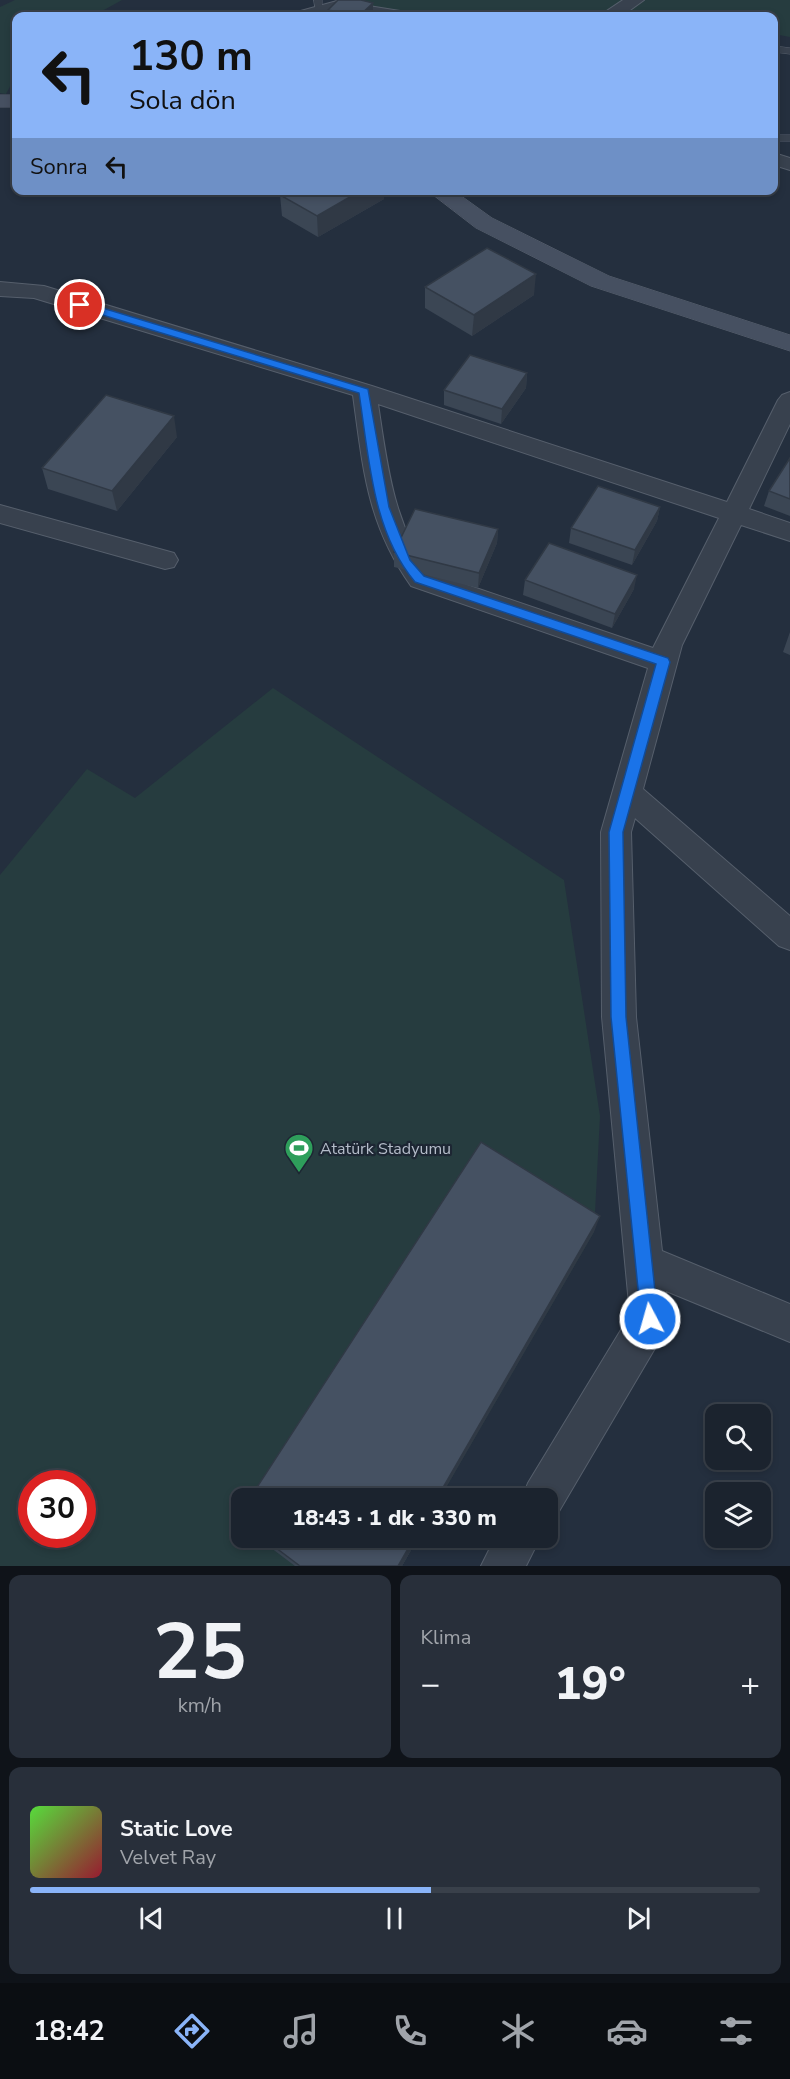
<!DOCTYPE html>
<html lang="tr">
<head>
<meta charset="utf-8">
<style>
	:root { --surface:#1b232e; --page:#282f3a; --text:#f1f3f6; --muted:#a0a4aa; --line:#39404a; --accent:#8ab4f8 }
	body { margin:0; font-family:"Nunito Sans",sans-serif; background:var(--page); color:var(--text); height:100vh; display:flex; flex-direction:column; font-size:22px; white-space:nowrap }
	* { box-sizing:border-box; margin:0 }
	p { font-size:20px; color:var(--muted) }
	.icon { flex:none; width:33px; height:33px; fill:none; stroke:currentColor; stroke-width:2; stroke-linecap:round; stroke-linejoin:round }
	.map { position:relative; height:1566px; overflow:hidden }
	.side { display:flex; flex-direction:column; gap:9px; padding:9px; background:#0f1319; flex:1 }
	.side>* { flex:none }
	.hud { position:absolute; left:12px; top:12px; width:766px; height:183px; border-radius:12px; box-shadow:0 3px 9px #0003,0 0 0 2px var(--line); background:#8ab4f8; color:#111; overflow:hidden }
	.tools { position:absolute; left:705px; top:1404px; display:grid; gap:12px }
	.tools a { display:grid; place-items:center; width:66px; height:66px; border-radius:12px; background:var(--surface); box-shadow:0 3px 9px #0003,0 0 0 2px var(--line); font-size:30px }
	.speed { position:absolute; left:18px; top:1470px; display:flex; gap:12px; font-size:30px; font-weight:700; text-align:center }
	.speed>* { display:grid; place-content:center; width:78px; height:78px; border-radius:50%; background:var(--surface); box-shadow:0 3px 9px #0003,0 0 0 2px var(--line); line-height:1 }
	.speed .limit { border:9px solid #d22; background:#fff; color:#111 }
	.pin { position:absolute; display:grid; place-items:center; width:51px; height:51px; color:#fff; margin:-26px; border:3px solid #fff; border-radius:50%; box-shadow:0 2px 6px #0007 }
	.me { position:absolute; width:66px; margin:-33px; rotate:354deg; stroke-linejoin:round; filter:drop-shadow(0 0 4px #0008) }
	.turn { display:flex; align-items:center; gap:21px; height:126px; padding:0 18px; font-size:27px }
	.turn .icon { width:78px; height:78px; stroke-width:2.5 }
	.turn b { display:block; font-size:42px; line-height:51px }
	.then { display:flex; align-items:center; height:57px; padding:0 18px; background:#0003; gap:12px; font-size:22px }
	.big { font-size:45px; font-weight:800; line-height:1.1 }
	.side .widget { flex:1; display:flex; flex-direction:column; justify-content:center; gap:9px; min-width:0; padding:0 21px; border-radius:12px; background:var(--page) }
	.side .dial { align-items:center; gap:0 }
	.dial b { font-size:78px; line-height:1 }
	.song { display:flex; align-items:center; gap:18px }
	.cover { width:72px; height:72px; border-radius:9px; background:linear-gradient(135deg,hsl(110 70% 55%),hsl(350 70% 35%)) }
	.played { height:6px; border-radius:3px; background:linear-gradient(90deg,var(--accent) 55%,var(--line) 55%) }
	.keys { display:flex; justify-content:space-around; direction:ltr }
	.heat { display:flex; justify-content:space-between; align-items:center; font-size:33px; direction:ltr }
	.side .tiles { flex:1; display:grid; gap:9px; grid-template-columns:1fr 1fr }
	.widget:last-child { grid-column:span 2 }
	.trip { position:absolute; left:231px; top:1488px; width:327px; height:60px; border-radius:12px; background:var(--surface); box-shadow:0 3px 9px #0003,0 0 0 2px var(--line); font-weight:800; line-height:60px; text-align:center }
	.menu { display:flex; height:96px; justify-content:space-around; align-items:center; background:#0b0e12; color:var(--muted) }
	.menu .icon { width:42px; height:42px }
	.menu .on { color:var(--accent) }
	.menu b { font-size:27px; color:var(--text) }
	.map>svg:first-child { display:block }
	.green { fill:#263c3f; fill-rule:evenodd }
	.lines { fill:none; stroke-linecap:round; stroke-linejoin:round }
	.service-casing { stroke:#565f6c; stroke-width:1 }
	.minor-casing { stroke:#565f6c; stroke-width:2 }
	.secondary-casing { stroke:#565f6c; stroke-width:1 }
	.service { fill:#38414e; fill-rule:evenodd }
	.minor { fill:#38414e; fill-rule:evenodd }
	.secondary { fill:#465061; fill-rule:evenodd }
	.wall { fill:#3b4654 }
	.shaded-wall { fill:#303945 }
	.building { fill:#455162; stroke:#303945; stroke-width:1.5 }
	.route { fill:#1a73e8; stroke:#114b97; stroke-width:1.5 }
	.labels { text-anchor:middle; stroke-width:4.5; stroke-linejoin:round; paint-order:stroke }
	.poi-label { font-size:16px; fill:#b4bcc9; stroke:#1d2633; text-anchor:start }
</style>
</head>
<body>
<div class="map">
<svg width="790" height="1566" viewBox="0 0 790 1566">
	<rect width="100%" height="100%" fill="#242f3e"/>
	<path class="green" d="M 15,0 L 122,0 L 93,16 L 16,16 L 16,75 L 6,94 L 0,93 L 0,7 Z
		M 344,0 L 790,0 L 790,37 L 774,34 L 774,16 L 400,16 L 337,6 Z
		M 273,688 L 564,880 L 600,1116 L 594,1232 L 440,1498 L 242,1498 L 242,1538 L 418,1538 L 402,1566 L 0,1566 L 0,875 L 87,769 L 135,798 ZM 32,1484 L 82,1484 L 82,1534 L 32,1534 Z"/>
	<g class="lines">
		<g class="service-casing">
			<path id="service" d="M 314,0 L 322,0 L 322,12 L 316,12 Z
				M 774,46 L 790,48 L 790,54 L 774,52 Z
				M 774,135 L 790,135 L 790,141 L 774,141 Z"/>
		</g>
		<g class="minor-casing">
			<path id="minor" d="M 623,0 L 644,0 L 622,16 L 603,16 L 605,12 Z
				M 337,1 L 400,11 L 406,12 L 409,16 L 370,16 L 338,11 L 320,16 L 294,16 L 297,12 Z
				M 774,153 L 790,158 L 790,170 L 774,165 Z
				M 0,282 L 44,286 L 372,386 L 727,502 L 778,400 L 782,395 L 790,392 L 790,424 L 749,509 L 790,523 L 790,541 L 741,525 L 682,645 L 643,789 L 790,916 L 790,950 L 779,946 L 635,818 L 631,832 L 636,1017 L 662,1251 L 790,1304 L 790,1342 L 666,1291 L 669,1319 L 664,1333 L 558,1513 L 548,1517 L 548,1498 L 522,1498 L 528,1483 L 630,1315 L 602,1017 L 601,832 L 648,668 L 411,586 C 367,524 363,468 353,395 L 34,298 L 0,296 ZM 378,404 L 719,518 L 653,648 L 429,572 C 393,522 387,463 378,404 Z
				M 0,505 L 174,553 L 178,560 L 174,567 L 165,569 L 0,523 Z
				M 495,1538 L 540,1538 L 526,1566 L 481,1566 Z"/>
		</g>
		<g class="secondary-casing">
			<path id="secondary" d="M 0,95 L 16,95 L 16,107 L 0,107 Z
				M 427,190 L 453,190 L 492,218 L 609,276 L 790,335 L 790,351 L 591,286 L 476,228 Z"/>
		</g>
		<use href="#service" class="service"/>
		<use href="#minor" class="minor"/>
		<use href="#secondary" class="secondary"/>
	</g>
	<path class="wall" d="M 373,3 L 373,16 L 328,16 L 328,10 Z
		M 288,190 L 384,190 L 384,199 L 318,237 L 282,216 L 280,195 Z
		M 425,287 L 534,295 L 472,336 L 425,308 Z
		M 527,373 L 526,388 L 501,424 L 444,405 L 444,390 Z
		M 177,437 L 117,511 L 48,489 L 42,468 Z
		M 790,458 L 790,516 L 764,506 L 769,491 Z
		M 660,507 L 657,521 L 632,565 L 569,543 L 571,528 Z
		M 498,529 L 497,543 L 478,588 L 394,567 L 394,552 Z
		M 525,580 L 634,589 L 612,628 L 523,595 Z
		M 790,632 L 790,655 L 783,652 Z
		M 258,1538 L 418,1538 L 402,1566 L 295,1566 Z"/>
	<path class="shaded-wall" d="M 373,3 L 373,16 L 359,16 Z
		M 362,190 L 384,190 L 384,199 L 318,237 L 317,216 Z
		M 536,274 L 534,295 L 472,336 L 474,315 Z
		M 527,373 L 526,388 L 501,424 L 502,409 Z
		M 174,416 L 177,437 L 117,511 L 112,491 Z
		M 660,507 L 657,521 L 632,565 L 635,550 Z
		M 498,529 L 497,543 L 478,588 L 479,573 Z
		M 637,575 L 634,589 L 612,628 L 615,614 Z
		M 600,1216 L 594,1232 L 440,1498 L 437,1498 Z
		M 414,1538 L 418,1538 L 402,1566 L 398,1566 Z"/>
	<path class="building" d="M 338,0 L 361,0 L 373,3 L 359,16 L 328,10 Z
		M 288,190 L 362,190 L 317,216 L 280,195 Z
		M 487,248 L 536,274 L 474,315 L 425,287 Z
		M 470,355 L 527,373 L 502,409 L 444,390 Z
		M 106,395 L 174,416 L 112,491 L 42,468 Z
		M 790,458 L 790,499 L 769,491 Z
		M 598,486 L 660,507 L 635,550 L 571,528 Z
		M 415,509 L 498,529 L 479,573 L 394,552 Z
		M 549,543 L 637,575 L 615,614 L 525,580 Z
		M 481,1142 L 600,1216 L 437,1498 L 250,1498 Z
		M 242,1512 L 242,1520 L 238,1518 Z
		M 263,1538 L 414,1538 L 398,1566 L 300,1566 Z"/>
	<path class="route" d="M 76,302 L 83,302 L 368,389 L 389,507 L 410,560 L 424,576 L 668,658 L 670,662 L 623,832 L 626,1017 L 658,1319 L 656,1325 L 650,1328 L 643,1325 L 641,1319 L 611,1017 L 609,832 L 656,664 L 415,582 C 372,531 369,457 359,393 L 76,307 Z"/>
	<defs>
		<g id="stadium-pin" transform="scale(1.5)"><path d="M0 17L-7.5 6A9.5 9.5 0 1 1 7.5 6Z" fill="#2e9e5b" stroke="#1d2633"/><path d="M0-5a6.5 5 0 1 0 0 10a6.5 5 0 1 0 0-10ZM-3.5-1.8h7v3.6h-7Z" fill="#fff"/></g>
	</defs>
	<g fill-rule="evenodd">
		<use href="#stadium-pin" x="299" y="1148"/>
	</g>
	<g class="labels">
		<g class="poi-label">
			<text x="320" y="1154">Atatürk Stadyumu</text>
		</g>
	</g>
</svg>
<div class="tools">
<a><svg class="icon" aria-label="search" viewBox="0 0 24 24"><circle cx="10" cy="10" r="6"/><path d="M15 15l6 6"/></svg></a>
<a><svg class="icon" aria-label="layers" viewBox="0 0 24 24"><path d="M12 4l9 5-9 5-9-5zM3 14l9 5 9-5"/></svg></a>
</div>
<div class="speed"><div class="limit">30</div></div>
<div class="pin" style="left:80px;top:305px;background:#d93025"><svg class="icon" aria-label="arrive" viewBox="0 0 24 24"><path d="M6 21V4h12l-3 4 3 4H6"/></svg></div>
<svg class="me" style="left:650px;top:1319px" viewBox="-20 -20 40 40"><circle r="17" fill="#1a73e8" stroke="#fff" stroke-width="3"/><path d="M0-11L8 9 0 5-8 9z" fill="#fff"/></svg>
<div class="trip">18:43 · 1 dk · 330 m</div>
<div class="hud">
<div class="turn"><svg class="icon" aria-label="left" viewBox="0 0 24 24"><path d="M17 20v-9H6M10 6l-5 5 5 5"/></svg><div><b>130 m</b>Sola dön</div></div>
<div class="then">Sonra<svg class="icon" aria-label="left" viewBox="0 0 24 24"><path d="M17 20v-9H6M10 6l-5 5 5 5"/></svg></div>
</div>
</div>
<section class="side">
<div class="tiles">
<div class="widget dial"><b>25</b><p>km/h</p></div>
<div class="widget"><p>Klima</p>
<div class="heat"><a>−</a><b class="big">19°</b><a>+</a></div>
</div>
<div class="widget">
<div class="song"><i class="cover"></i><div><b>Static Love</b><p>Velvet Ray</p></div></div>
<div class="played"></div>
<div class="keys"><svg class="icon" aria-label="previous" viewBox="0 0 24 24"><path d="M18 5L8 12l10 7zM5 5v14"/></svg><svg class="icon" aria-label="pause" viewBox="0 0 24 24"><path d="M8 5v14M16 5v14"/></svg><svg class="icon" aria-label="next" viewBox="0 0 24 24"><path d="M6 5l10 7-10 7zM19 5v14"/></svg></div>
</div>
</div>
</section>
<nav class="menu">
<b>18:42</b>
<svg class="icon on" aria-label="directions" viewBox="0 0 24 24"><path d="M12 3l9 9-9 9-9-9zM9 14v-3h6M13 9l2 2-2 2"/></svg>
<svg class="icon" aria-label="music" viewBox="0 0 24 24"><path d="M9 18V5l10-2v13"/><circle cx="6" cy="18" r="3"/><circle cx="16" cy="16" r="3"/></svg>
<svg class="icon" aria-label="phone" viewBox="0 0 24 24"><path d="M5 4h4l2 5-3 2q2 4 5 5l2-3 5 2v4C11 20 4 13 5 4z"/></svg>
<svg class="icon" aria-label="climate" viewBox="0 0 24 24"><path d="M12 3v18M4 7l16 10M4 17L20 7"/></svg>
<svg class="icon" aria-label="car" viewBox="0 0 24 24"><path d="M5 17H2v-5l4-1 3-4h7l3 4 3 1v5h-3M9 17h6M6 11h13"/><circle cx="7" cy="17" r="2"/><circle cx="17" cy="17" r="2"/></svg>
<svg class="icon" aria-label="filters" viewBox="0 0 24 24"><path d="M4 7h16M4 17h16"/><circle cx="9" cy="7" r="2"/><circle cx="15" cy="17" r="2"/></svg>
</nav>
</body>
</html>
